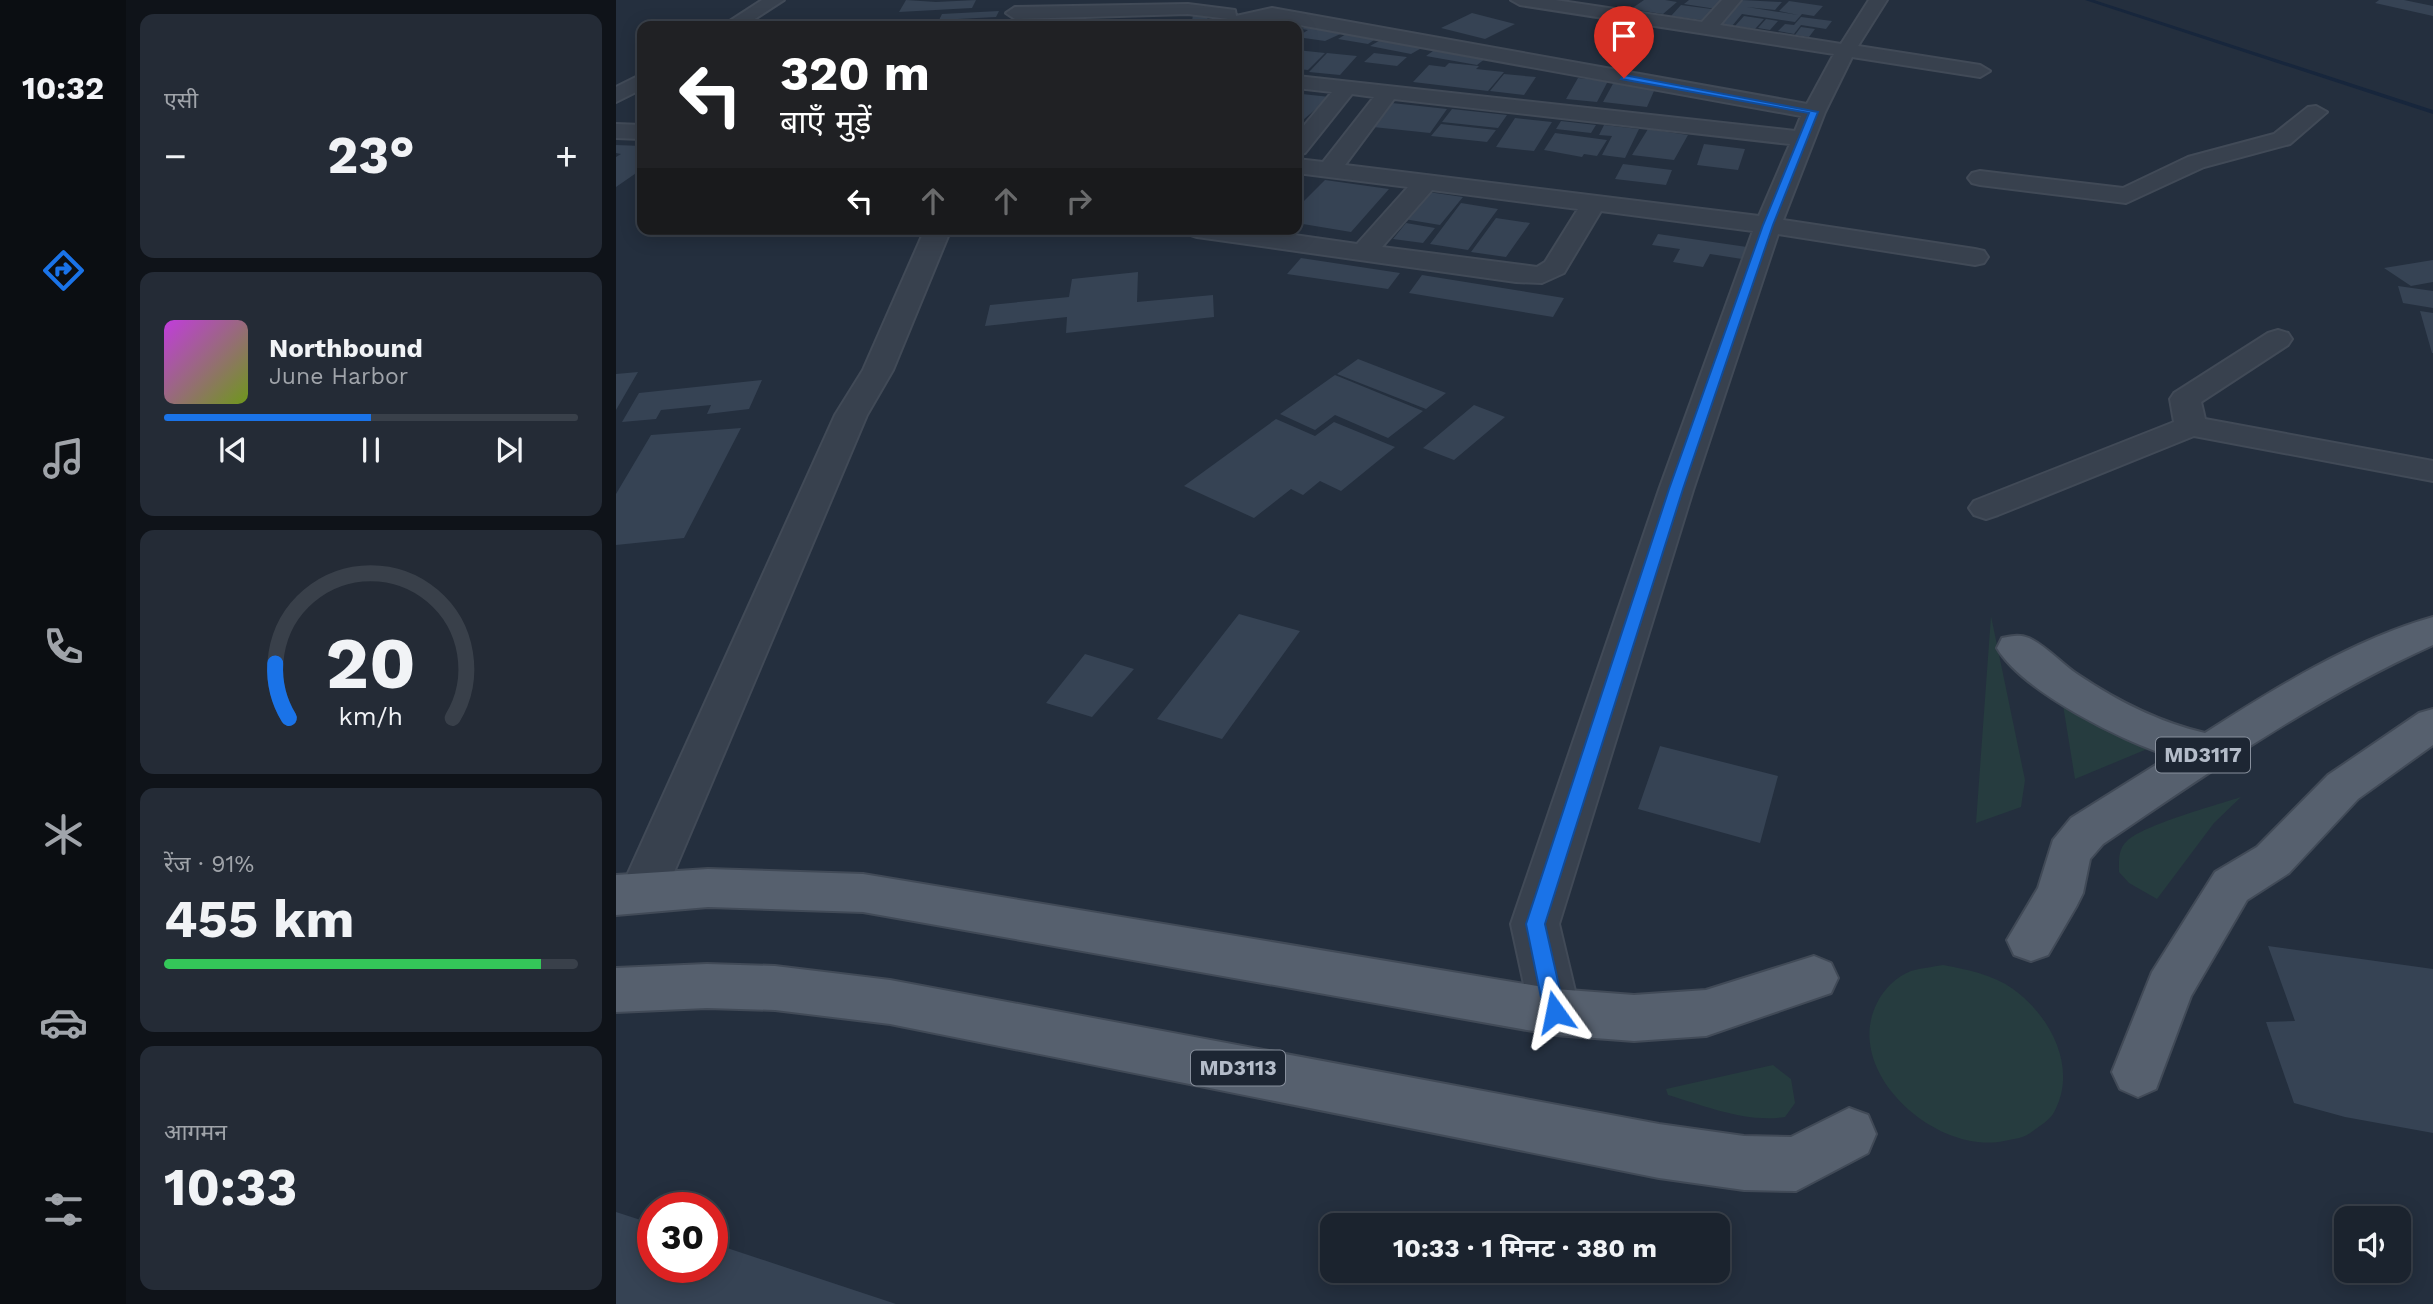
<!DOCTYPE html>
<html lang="hi">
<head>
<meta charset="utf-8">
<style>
	:root { --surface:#1b232e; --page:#242b36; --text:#f1f3f6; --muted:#a0a4aa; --line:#39404a; --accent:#1a73e8 }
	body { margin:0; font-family:"Work Sans","Noto Sans Devanagari",sans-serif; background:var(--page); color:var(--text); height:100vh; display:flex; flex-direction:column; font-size:26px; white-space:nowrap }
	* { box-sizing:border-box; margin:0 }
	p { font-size:23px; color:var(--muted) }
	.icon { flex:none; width:38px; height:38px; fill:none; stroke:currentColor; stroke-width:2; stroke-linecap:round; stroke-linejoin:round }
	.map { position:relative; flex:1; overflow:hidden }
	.drawer { display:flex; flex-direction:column; gap:14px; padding:14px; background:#0f1319; width:490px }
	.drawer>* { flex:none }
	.guide { position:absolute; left:21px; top:21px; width:665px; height:214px; border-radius:14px; box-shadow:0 4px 18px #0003,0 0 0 2px var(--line); background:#202124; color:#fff; overflow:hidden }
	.buttons { position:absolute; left:1718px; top:1206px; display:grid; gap:14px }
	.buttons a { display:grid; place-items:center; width:77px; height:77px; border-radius:14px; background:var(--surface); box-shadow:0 4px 18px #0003,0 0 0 2px var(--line); font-size:35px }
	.speed { position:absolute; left:21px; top:1192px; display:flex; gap:14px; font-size:35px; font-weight:700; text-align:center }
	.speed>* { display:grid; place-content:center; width:91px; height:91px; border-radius:50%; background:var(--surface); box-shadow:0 4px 18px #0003,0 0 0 2px var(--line); line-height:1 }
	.speed .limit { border:10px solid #d22; background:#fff; color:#111 }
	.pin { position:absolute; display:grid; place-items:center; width:60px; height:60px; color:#fff; margin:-72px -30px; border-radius:50% 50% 50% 0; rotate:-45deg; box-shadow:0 0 7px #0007 }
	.pin .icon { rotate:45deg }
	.me { position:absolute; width:77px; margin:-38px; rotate:348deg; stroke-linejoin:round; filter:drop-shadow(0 0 5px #0008) }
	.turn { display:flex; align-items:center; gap:24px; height:147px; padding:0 28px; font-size:32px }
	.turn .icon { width:91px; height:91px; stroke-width:2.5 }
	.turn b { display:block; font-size:49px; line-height:60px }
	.lanes { display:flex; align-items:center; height:66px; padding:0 28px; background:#0003; justify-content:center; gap:35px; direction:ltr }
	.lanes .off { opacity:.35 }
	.big { font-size:52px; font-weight:700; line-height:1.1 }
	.drawer .tile { flex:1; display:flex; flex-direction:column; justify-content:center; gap:10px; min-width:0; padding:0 24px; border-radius:14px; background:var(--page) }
	.drawer .dial { align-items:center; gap:0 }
	.dial svg { height:182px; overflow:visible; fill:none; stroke:var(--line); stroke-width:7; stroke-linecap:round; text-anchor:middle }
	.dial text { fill:var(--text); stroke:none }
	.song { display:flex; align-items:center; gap:21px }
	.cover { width:84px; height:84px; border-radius:10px; background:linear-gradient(135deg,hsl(290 70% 55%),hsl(80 70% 35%)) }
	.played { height:7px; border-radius:4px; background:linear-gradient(90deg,var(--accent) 50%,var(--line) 50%) }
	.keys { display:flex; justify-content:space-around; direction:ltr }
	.heat { display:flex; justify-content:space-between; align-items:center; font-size:38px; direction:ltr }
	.charge { height:10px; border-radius:5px; background:linear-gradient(90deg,#34c759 91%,var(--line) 0) }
	.trip { position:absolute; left:704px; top:1213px; width:410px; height:70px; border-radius:14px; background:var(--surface); box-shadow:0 4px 18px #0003,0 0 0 2px var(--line); font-weight:700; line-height:70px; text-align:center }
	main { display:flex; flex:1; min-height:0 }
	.dock { display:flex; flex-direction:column; width:126px; justify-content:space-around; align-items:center; background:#0b0e12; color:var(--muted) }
	.dock .icon { width:49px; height:49px }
	.dock .active { color:var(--accent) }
	.dock b { font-size:32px; color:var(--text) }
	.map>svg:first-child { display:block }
	.green { fill:#263c3f }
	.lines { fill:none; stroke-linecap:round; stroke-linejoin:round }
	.stream { fill:#17263c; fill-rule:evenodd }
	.building { fill:#364354 }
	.minor-casing { stroke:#414a57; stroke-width:4 }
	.major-casing { stroke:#414a57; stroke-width:4 }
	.minor { fill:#38414e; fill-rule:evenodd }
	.major { fill:#56606e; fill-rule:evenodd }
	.route { fill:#1a73e8; stroke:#114b97; stroke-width:2 }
	.labels { text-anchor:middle; stroke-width:7; stroke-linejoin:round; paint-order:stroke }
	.shield { fill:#1d2633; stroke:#878f9c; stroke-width:2 }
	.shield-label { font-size:21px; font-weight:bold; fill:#b4bcc9 }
</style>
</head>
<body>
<main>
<nav class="dock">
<b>10:32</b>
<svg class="icon active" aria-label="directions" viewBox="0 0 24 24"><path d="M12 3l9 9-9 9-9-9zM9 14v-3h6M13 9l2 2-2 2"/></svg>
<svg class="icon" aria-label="music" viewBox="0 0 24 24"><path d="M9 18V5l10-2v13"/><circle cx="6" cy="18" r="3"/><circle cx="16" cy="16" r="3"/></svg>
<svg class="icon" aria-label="phone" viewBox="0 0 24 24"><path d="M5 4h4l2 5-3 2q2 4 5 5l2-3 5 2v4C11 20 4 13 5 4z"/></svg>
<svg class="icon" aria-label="climate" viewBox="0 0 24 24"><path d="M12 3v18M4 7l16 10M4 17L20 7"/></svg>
<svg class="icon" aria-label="car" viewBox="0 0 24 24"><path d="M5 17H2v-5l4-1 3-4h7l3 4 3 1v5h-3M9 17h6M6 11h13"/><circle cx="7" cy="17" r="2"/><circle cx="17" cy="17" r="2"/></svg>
<svg class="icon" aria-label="filters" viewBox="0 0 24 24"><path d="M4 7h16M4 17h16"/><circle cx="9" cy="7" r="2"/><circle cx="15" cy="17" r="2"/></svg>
</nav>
<section class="drawer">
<div class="tile"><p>एसी</p>
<div class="heat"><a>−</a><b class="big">23°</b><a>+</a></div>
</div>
<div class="tile">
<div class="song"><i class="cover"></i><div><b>Northbound</b><p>June Harbor</p></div></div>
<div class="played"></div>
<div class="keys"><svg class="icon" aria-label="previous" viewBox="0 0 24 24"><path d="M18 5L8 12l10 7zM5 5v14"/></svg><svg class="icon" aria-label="pause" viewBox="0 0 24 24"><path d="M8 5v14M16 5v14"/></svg><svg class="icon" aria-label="next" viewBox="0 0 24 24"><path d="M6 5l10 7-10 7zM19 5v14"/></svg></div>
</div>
<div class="tile dial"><svg viewBox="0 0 100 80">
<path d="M14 69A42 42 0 1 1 86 69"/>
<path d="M14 69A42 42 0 0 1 8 45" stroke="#1a73e8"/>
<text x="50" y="56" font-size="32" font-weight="700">20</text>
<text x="50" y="72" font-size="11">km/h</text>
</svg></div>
<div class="tile"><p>रेंज · 91%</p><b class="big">455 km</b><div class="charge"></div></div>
<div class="tile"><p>आगमन</p><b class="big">10:33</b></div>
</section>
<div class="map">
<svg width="1817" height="1304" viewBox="0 0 1817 1304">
	<rect width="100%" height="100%" fill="#242f3e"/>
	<path class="green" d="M 1375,616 L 1409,780 L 1405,807 L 1360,823 Z
		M 1447,705 L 1536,747 L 1459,779 Z
		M 1625,797 L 1598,823 L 1541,899 L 1513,883 L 1503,872 C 1503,860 1502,849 1511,841 C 1527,825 1601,805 1625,797 Z
		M 1327,965 C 1352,970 1376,974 1397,989 C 1435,1016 1463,1070 1437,1114 C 1433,1120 1424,1126 1417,1131 C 1409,1138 1398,1139 1388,1141 C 1320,1155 1226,1072 1261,1003 C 1268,989 1280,977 1295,971 C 1305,968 1317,967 1327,965 Z
		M 1157,1065 L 1175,1079 L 1179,1103 L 1169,1117 C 1130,1123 1089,1106 1052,1095 L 1050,1089 Z"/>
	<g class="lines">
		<path class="stream" d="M 1469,0 L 1478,0 L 1817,110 L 1817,114 Z"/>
	</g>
	<path class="building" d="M 290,0 L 320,2 L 360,0 L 356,8 L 283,12 Z
		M 1028,0 L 1049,0 L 1061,2 L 1047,14 L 1015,9 Z
		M 1073,0 L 1109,0 L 1100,9 L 1068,4 Z
		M 1125,0 L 1166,2 L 1159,10 L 1131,7 L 1182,15 L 1163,11 L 1173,1 L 1207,6 L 1198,16 L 1186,14 L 1179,22 L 1126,14 L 1116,26 L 1099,23 Z
		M 1763,0 L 1788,0 L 1817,6 L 1817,16 L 1759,3 Z
		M 1065,5 L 1103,10 L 1093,21 L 1055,16 Z
		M 383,11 L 380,17 L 323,20 L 326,14 Z
		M 856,13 L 899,24 L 869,39 L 825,28 Z
		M 458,14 L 455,25 L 413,26 L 415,22 L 422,21 L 424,16 Z
		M 577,15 L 592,15 L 591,21 L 607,20 L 606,26 L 575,26 Z
		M 1128,16 L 1148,19 L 1139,29 L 1119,26 Z
		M 1185,17 L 1216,21 L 1210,29 L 1185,25 L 1178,34 L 1162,31 L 1169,24 L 1178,25 Z
		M 1150,19 L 1162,21 L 1154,30 L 1142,28 Z
		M 529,20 L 527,26 L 498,26 L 500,21 Z
		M 677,20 L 685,22 L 684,34 L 681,34 L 681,26 L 645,26 L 645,21 Z
		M 568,21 L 566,26 L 531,26 L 533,23 Z
		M 693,25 L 731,31 L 709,41 L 681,37 L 692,30 L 686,29 Z
		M 1185,27 L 1199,29 L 1193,37 L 1179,35 Z
		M 735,31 L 764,36 L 752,44 L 722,39 Z
		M 770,37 L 811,45 L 795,54 L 754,46 Z
		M 824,46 L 874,55 L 861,65 L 810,56 Z
		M 681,50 L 709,53 L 692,70 L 681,69 Z
		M 711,53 L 741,56 L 724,75 L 693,72 Z
		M 758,53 L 791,57 L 781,66 L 748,62 Z
		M 833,63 L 863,66 L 860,69 L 888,72 L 872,91 L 797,82 L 813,65 L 829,67 Z
		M 888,74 L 920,77 L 908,95 L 874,91 Z
		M 962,78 L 992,81 L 981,102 L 950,99 Z
		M 999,80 L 1041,84 L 1031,107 L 987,102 Z
		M 686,94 L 714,97 L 687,120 L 681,119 L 681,98 Z
		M 776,103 L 831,109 L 814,133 L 757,127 Z
		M 836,109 L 891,115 L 882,128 L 826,122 Z
		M 899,118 L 936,122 L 918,151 L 880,147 Z
		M 945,121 L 980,125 L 975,133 L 940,129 Z
		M 825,124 L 880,130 L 871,142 L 815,136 Z
		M 988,125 L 1023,129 L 1009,158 L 986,155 L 996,136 L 983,135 Z
		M 1032,129 L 1072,135 L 1058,160 L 1016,155 Z
		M 939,133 L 991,140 L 981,156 L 968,154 L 966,157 L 928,150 Z
		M 1088,144 L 1129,149 L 1122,170 L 1081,165 Z
		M 0,145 L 26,146 L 26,169 L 0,187 L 0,157 L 5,154 L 0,153 Z
		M 1007,164 L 1056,170 L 1050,185 L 999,179 Z
		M 709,180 L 773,189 L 735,232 L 681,223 L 681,208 Z
		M 812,192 L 847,197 L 824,225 L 788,219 Z
		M 845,203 L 882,209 L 852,250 L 814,244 Z
		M 880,218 L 914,223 L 890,257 L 855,252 Z
		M 790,223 L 819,228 L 807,243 L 777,239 Z
		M 1042,234 L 1131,247 L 1126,259 L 1094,254 L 1087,267 L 1057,262 L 1064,249 L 1036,245 Z
		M 685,258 L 784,273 L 772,289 L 671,274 Z
		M 1817,260 L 1817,282 L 1795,286 L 1768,268 Z
		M 522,272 L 521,302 L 597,295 L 598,317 L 450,333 L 451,317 L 369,326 L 374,305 L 453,297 L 456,279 Z
		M 806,275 L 948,298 L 937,317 L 793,293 Z
		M 1782,286 L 1817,291 L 1817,308 L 1787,303 Z
		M 1804,311 L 1817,313 L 1817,353 L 1816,353 Z
		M 742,359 L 830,393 L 810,409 L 721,374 Z
		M 22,372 L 0,410 L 0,374 Z
		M 719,375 L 807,411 L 772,438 L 719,415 L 699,430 L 664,414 Z
		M 146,380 L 133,409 L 91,414 L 95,405 L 45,410 L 40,419 L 6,422 L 23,393 Z
		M 858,405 L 889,417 L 838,460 L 807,448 Z
		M 660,419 L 699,436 L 718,422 L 779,447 L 725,491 L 704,481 L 687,495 L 675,489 L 638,518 L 568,486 Z
		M 125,428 L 68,538 L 0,545 L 0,494 L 35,435 Z
		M 623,614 L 684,631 L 606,739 L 541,719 Z
		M 469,654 L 518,669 L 476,717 L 430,703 Z
		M 1044,746 L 1162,776 L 1144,843 L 1022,809 Z
		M 1652,946 L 1817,969 L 1817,1133 L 1729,1117 L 1678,1103 L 1650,1022 L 1679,1021 Z
		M 0,1212 L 37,1224 L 37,1267 L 96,1267 L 96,1243 L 280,1304 L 0,1304 Z"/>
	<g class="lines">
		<g class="minor-casing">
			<path id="minor" d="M 146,0 L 168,0 L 128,26 L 106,26 Z
				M 895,0 L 939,0 L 1086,22 L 1106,0 L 1125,0 L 1104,25 L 1225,44 L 1253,0 L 1271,0 L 1242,46 L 1364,65 L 1374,71 L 1364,77 L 1236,57 L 1209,112 L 1167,220 L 1359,249 L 1368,251 L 1372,257 L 1368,263 L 1359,265 L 1162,234 L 1077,490 L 943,924 L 964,1012 L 957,1028 L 939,1035 L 921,1028 L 914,1012 L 895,924 L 1043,490 L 1137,231 L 985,211 L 948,273 L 926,283 L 900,282 L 581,237 L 572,234 L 569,229 L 637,229 L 741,244 L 792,187 L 681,173 L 681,159 L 707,162 L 758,97 L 736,94 L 689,153 L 681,155 L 681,134 L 716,92 L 681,88 L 681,76 L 1179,131 L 1185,116 L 656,20 L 629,26 L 611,26 L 613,19 L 572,14 L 399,19 L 390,13 L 399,7 L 572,4 L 619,10 L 620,16 L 656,8 L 1191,104 L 1218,54 L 904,5 ZM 778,99 L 1174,144 L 1143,216 L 729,165 ZM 816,190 L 962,209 L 929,262 L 921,267 L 766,247 Z
				M 26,74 L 26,89 L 0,102 L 0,87 Z
				M 1700,106 L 1711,112 L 1674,144 L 1588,167 L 1510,203 L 1364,185 L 1356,183 L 1352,178 L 1356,173 L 1364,171 L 1507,188 L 1572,157 L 1658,134 L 1692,107 Z
				M 0,124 L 26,125 L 26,139 L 0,138 Z
				M 309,229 L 335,229 L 277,370 L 251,415 L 50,891 L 43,905 L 27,910 L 11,905 L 4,891 L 219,415 L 247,370 Z
				M 1662,330 L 1672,333 L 1676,339 L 1672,345 L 1585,402 L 1589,419 L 1817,461 L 1817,481 L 1578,436 L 1382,515 L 1370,519 L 1358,515 L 1353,508 L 1358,501 L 1558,422 L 1554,399 L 1558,393 L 1652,333 Z"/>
		</g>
		<g class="major-casing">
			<path id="major" d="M 1817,617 L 1817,645 C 1698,699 1595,771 1487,844 L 1474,859 L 1467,893 L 1460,907 L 1432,955 L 1415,961 L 1398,955 L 1391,940 L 1422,888 L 1437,840 L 1455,818 L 1554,756 C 1506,741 1406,691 1381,648 L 1386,638 C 1396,636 1403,634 1413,638 C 1430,646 1445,663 1461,674 C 1501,701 1542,722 1589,733 C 1659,688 1736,640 1817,617 Z
				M 1817,709 L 1817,745 L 1742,799 L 1673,873 L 1631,900 L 1575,996 L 1540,1089 L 1522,1097 L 1504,1089 L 1496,1072 L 1536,972 L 1599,872 L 1641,847 L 1712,775 L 1803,713 Z
				M 92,869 L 247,874 L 939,989 L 1018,995 L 1090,990 L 1198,956 L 1215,963 L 1222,978 L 1215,993 L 1090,1036 L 1018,1041 L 939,1035 L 247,912 L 92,907 L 0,915 L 0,875 Z
				M 91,964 L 159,966 L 274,980 L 1043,1124 L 1128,1136 L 1175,1137 L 1233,1108 L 1252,1115 L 1260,1134 L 1252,1153 L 1180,1191 L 1128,1190 L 1043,1178 L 274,1024 L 159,1010 L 91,1008 L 0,1012 L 0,968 Z"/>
		</g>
		<use href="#minor" class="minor"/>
		<use href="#major" class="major"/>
	</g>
	<path class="route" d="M 1008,75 L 1202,112 L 1157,225 L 1067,489 L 929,924 L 949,1012 L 946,1019 L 939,1021 L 931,1019 L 928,1012 L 910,924 L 1053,489 L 1147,225 L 1193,113 L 1005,79 Z"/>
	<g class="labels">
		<g class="shield">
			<rect x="1540" y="737.5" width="94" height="35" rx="5"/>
			<rect x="575" y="1050.5" width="94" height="35" rx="5"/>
		</g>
		<g class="shield-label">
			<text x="1587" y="762">MD3117</text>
			<text x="622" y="1075">MD3113</text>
		</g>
	</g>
</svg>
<div class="buttons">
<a><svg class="icon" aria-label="sound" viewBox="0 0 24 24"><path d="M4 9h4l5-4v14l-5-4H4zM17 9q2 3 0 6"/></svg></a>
</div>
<div class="speed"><div class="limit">30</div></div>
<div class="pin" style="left:1008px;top:78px;background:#d93025"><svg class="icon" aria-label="arrive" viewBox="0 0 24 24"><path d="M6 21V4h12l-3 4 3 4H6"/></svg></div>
<svg class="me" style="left:939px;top:1012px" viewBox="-20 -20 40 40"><path d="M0-17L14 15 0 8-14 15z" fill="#1a73e8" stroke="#fff" stroke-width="4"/></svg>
<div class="trip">10:33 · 1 मिनट · 380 m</div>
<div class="guide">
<div class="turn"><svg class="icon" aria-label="left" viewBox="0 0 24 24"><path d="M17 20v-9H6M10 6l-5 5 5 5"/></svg><div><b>320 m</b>बाएँ मुड़ें</div></div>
<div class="lanes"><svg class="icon" aria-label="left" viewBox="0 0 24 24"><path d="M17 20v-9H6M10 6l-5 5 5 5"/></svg><svg class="icon off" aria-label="ahead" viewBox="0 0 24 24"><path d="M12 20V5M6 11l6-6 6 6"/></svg><svg class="icon off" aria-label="ahead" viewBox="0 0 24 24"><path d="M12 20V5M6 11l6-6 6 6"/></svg><svg class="icon off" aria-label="right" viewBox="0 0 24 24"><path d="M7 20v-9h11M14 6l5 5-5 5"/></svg></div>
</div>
</div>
</main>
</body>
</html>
